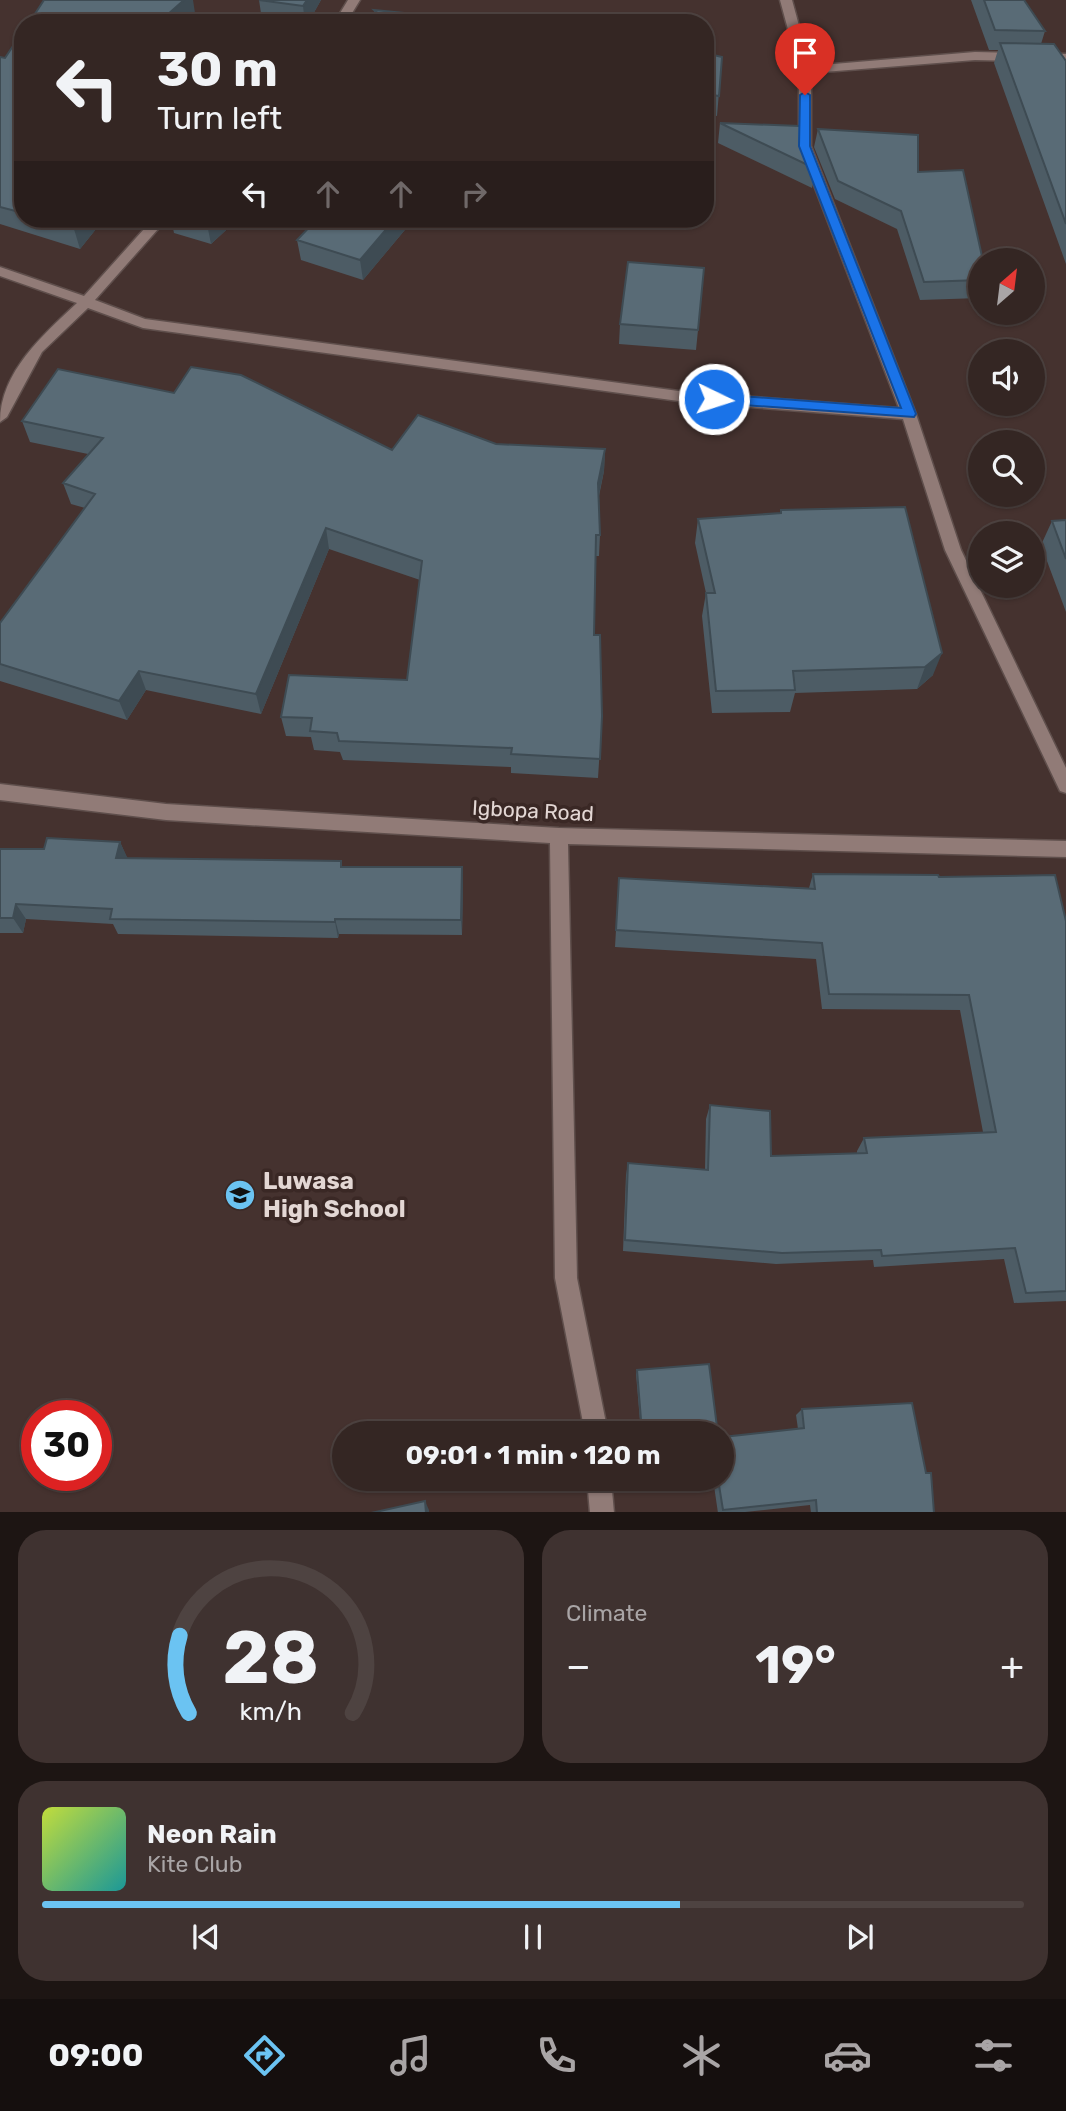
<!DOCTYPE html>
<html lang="en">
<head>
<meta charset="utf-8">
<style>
	:root { --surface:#342623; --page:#3f3230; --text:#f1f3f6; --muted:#a9a5a6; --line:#4e4341; --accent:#6bc3f2 }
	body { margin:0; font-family:Rubik,sans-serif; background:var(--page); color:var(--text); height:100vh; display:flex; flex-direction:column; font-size:26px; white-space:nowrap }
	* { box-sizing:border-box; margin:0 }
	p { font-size:23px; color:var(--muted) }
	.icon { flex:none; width:38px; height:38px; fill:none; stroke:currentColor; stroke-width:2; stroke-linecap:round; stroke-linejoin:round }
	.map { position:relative; height:1512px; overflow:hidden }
	.sheet { display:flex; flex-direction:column; gap:18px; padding:18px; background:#1d1513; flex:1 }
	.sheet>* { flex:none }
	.top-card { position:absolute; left:14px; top:14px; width:700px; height:214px; border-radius:28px; box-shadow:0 2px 5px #0004,0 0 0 2px var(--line); background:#342623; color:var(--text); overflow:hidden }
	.needle { width:46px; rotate:28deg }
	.tools { position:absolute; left:968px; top:248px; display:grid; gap:14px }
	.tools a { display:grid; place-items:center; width:77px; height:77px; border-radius:50%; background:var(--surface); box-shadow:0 2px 5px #0004,0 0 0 2px var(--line); font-size:35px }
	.speed { position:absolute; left:21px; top:1400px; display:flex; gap:14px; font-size:35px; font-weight:700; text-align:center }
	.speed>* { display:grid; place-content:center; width:91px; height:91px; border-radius:50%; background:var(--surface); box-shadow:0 2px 5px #0004,0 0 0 2px var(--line); line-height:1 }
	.speed .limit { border:10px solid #d22; background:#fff; color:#111 }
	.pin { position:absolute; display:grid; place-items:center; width:60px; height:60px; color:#fff; margin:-72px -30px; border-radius:50% 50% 50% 0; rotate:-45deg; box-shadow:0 0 7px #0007 }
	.pin .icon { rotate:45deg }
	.me { position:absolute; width:77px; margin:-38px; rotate:94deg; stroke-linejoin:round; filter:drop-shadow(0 0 5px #0008) }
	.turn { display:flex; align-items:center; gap:24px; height:147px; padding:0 28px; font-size:32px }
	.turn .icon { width:91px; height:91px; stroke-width:2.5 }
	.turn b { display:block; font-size:49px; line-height:60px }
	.lanes { display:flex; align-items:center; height:66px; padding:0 28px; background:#0003; justify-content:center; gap:35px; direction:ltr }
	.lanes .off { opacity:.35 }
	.big { font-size:52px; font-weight:700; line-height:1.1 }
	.sheet .card { flex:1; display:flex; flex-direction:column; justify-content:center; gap:10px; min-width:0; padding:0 24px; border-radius:28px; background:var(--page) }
	.sheet .dial { align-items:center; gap:0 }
	.dial svg { height:182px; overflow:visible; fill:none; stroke:var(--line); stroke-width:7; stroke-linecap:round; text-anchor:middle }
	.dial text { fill:var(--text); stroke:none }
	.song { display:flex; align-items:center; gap:21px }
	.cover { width:84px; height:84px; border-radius:10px; background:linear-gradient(135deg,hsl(70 70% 55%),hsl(180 70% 35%)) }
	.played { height:7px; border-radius:4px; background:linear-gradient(90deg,var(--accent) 65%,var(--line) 65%) }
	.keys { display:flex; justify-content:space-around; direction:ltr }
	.heat { display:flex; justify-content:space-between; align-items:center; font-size:38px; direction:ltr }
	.sheet .tiles { flex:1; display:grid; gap:18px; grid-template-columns:1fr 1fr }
	.card:last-child { grid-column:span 2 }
	.trip { position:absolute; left:332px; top:1421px; width:402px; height:70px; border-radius:35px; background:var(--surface); box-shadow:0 2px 5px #0004,0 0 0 2px var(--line); font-weight:700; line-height:70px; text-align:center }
	.menu { display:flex; height:112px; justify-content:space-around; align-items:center; background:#150f0e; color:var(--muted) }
	.menu .icon { width:49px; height:49px }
	.menu .selected { color:var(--accent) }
	.menu b { font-size:32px; color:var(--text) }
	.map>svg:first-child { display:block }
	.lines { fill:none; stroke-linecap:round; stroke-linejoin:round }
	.minor-casing { stroke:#5f4f4c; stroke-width:3 }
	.minor { fill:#917b77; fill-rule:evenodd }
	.wall { fill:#4d5c65 }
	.shaded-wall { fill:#3e4b53 }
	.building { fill:#596b76; stroke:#3e4b53; stroke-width:2 }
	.route { fill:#1a73e8; stroke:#114b97; stroke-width:2 }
	.labels { text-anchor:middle; stroke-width:7; stroke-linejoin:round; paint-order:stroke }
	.street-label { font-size:21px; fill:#e3d7d4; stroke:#3a2825 }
	.near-poi-label { font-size:24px; font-weight:bold; fill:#e3d7d4; stroke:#3a2825; text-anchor:start }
</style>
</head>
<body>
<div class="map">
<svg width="1066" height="1513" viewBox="0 0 1066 1513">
	<rect width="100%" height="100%" fill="#45322f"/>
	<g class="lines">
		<g class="minor-casing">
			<path id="minor" d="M 348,0 L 360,0 L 346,23 L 334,23 Z
				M 780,0 L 792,0 L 810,66 L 975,52 L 1066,54 L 1066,62 L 975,60 L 811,73 L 811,146 L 916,414 L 961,550 L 1066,768 L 1066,793 L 1060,791 L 945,550 L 903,419 L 686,402 L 143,328 L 88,308 L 42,352 L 7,417 L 0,422 C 0,372 43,335 77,303 L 0,276 L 0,267 L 84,296 L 153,219 L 167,219 L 95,300 L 145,319 L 686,392 L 899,408 L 799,146 L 799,70 Z
				M 0,784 L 166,804 L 559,828 L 1066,841 L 1066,857 L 568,844 L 577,1278 L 608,1433 L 585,1433 L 555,1278 L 550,843 L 166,820 L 0,800 Z
				M 587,1479 L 611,1479 L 614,1513 L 590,1513 Z"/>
		</g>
		<use href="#minor" class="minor"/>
	</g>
	<path class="wall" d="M 259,0 L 321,0 L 308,23 L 282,23 L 262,20 Z
		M 971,0 L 1024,0 L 1045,31 L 1041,44 L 1066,61 L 1066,264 L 994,63 L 998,50 L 989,50 Z
		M 374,10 L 507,23 L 376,23 Z
		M 23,31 L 23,219 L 104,219 L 80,249 L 0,224 L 0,57 L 5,58 Z
		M 705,53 L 722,57 L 717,116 L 705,114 Z
		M 720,123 L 816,169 L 812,188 L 718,143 Z
		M 818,129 L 918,172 L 980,261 L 980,298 L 920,300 L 897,229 L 835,199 L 814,147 Z
		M 171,219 L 238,219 L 211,244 L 174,233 Z
		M 414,219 L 363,280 L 301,260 L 297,240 Z
		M 620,324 L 698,330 L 696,350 L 619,344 Z
		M 22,421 L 392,450 L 496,444 L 605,449 L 604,471 L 599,496 L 600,535 L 599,556 L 596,556 L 594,635 L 602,716 L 598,778 L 511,773 L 511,767 L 343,760 L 340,752 L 314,750 L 311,737 L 286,736 L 281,717 L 407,680 L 420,580 L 329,549 L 261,714 L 146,690 L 127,720 L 0,681 L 0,623 L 85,508 L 71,504 L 63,483 L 88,454 L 30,442 Z
		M 781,510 L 933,675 L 917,689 L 795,693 L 790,712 L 712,713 L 702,616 L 706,593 L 695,543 L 698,519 L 780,513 Z
		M 1066,520 L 1066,612 L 1041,545 L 1052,521 Z
		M 120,842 L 127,858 L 342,867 L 463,882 L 462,935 L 339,934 L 338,938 L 118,934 L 113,924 L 26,919 L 23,933 L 0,933 L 0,849 L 44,849 Z
		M 813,874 L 939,877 L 1066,921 L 1066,1303 L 1066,1301 L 1014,1303 L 1004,1259 L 874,1267 L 873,1260 L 776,1264 L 623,1251 L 626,1175 L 628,1163 L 705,1170 L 706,1119 L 710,1105 L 771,1156 L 857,1153 L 857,1151 L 864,1138 L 983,1132 L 960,1010 L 822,1009 L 816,959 L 615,947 L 619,878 L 809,888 Z
		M 637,1370 L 717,1427 L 715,1430 L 675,1433 L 641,1433 L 636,1374 Z
		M 802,1409 L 934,1513 L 811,1513 L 810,1505 L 736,1513 L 718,1513 L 713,1479 L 723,1479 L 798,1429 L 796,1415 Z"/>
	<path class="shaded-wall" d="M 184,0 L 193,0 L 195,13 L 185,23 L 158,23 Z
		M 307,0 L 321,0 L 308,23 L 305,23 L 303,6 Z
		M 82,219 L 104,219 L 80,249 L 74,229 Z
		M 212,219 L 238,219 L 211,244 L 207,224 Z
		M 395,219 L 414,219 L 363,280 L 360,260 Z
		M 605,449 L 604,471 L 597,503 L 598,483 Z
		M 326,528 L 329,549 L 261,714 L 256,694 Z
		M 942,653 L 933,675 L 917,689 L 925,667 Z
		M 139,671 L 146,690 L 127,720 L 119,701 Z
		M 120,842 L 128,859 L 116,858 Z
		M 462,867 L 463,882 L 462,935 L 461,920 Z
		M 16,904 L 26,919 L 23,933 L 13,918 Z
		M 335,919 L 339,934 L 338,938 L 335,922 Z
		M 425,1501 L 429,1510 L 429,1513 L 426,1513 Z"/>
	<path class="building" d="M 44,0 L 184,0 L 158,23 L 29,23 Z
		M 259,0 L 307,0 L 303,6 Z
		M 984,0 L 1024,0 L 1045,31 L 995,30 Z
		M 374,10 L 507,23 L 388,23 Z
		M 23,31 L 23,213 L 0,207 L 0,57 L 5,58 Z
		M 1000,43 L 1054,44 L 1066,61 L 1066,224 Z
		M 705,53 L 722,57 L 719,96 L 705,94 Z
		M 720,123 L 800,126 L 816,169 Z
		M 818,129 L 918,135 L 918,172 L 963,170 L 983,261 L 980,261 L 980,280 L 924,282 L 901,211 L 838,181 Z
		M 41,219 L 82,219 L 74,229 Z
		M 190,219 L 212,219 L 207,224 Z
		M 317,219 L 395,219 L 360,260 L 297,240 Z
		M 628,262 L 704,268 L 698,330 L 620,324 Z
		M 191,367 L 241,375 L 392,450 L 418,415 L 496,444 L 605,449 L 598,483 L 600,535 L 596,535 L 594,635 L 600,635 L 602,716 L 600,759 L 511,754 L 512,748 L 339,741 L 337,733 L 310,731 L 312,718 L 281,717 L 289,675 L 407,680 L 422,561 L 326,528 L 256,694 L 139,671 L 119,701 L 0,664 L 0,623 L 95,494 L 63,483 L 103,438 L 22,421 L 58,369 L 174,393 Z
		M 905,507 L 942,653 L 925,667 L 793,671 L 795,690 L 716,691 L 706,593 L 715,593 L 698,519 L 781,513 L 781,510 Z
		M 1066,520 L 1066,559 L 1052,521 Z
		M 47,838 L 120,842 L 116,858 L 341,861 L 341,867 L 462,867 L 461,920 L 335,919 L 335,922 L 110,919 L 112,909 L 16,904 L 13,918 L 0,918 L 0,849 L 44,849 Z
		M 813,874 L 938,875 L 939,877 L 1055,875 L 1066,921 L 1066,1291 L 1026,1293 L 1015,1248 L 882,1256 L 881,1250 L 782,1253 L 625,1240 L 628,1163 L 708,1170 L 710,1105 L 770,1111 L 771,1156 L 867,1153 L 864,1138 L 996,1132 L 969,995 L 829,994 L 822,943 L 616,930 L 619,878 L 815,889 Z
		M 709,1364 L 717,1427 L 642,1432 L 637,1370 Z
		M 912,1403 L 926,1473 L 931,1473 L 934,1513 L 817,1513 L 816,1500 L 723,1510 L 718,1479 L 723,1479 L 723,1437 L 804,1428 L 802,1409 Z
		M 425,1501 L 426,1513 L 371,1513 Z"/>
	<path class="route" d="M 805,92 L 810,95 L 810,146 L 916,414 L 914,417 L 714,403 L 707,399 L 714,394 L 901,408 L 799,146 L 800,95 Z"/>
	<defs>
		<g id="school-disc" transform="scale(1.575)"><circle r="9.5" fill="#6bc3f2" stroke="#3a2825"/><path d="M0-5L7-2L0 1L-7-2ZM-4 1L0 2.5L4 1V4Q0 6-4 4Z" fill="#111"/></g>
	</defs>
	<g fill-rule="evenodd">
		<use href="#school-disc" x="240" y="1195"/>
	</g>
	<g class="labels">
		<g class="street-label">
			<text transform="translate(533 811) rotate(3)" y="7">Igbopa Road</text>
		</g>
		<g class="near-poi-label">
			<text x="263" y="1189">Luwasa<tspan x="263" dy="28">High School</tspan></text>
		</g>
	</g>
</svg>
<div class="tools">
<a><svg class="needle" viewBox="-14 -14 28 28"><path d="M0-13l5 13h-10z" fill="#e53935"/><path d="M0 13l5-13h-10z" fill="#a9a5a6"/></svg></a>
<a><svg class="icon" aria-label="sound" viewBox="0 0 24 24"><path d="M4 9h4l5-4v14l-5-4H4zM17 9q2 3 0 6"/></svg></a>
<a><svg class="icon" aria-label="search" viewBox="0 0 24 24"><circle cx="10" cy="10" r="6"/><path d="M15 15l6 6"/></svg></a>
<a><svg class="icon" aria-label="layers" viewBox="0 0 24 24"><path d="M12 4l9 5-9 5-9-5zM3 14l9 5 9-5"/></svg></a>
</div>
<div class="speed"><div class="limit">30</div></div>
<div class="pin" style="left:805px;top:95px;background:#d93025"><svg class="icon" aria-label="arrive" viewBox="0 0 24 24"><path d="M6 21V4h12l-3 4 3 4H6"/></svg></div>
<svg class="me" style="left:714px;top:399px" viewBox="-20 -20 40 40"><circle r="17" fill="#1a73e8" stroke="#fff" stroke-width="3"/><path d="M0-11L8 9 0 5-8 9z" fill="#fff"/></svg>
<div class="trip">09:01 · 1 min · 120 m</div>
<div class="top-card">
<div class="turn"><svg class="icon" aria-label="left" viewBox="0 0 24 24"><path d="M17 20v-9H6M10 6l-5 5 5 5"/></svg><div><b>30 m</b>Turn left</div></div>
<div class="lanes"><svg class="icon" aria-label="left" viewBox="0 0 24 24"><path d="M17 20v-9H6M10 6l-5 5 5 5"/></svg><svg class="icon off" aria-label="ahead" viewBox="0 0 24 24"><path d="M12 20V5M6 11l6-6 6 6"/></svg><svg class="icon off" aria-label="ahead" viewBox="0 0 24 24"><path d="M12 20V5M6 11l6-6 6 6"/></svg><svg class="icon off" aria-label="right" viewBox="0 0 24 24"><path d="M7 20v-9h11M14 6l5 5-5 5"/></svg></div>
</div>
</div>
<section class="sheet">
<div class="tiles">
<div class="card dial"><svg viewBox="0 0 100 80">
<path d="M14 69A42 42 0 1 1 86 69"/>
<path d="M14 69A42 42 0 0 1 10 35" stroke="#6bc3f2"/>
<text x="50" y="56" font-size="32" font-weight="700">28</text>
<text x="50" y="72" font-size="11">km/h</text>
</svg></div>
<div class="card"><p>Climate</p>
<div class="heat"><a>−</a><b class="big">19°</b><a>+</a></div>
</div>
<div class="card">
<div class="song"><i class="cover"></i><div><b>Neon Rain</b><p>Kite Club</p></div></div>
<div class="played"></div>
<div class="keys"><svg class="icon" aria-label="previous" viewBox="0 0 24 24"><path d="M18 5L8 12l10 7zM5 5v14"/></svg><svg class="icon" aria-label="pause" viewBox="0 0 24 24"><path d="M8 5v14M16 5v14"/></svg><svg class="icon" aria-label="next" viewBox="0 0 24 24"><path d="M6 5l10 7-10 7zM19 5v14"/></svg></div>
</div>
</div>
</section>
<nav class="menu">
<b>09:00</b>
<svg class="icon selected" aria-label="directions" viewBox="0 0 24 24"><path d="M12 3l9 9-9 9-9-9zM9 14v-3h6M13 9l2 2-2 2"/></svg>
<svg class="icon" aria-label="music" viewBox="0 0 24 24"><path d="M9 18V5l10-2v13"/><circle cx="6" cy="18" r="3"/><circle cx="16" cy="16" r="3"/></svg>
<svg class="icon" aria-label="phone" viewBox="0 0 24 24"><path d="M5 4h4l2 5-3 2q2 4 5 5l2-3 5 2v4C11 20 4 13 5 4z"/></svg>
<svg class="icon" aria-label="climate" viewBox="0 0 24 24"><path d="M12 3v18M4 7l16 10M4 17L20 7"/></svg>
<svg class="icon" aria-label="car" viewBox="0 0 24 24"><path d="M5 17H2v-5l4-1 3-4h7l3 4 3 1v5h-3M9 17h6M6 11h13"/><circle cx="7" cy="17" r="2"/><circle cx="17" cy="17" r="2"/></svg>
<svg class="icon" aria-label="filters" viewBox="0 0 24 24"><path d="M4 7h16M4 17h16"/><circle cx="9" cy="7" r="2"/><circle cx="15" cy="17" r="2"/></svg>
</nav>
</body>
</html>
